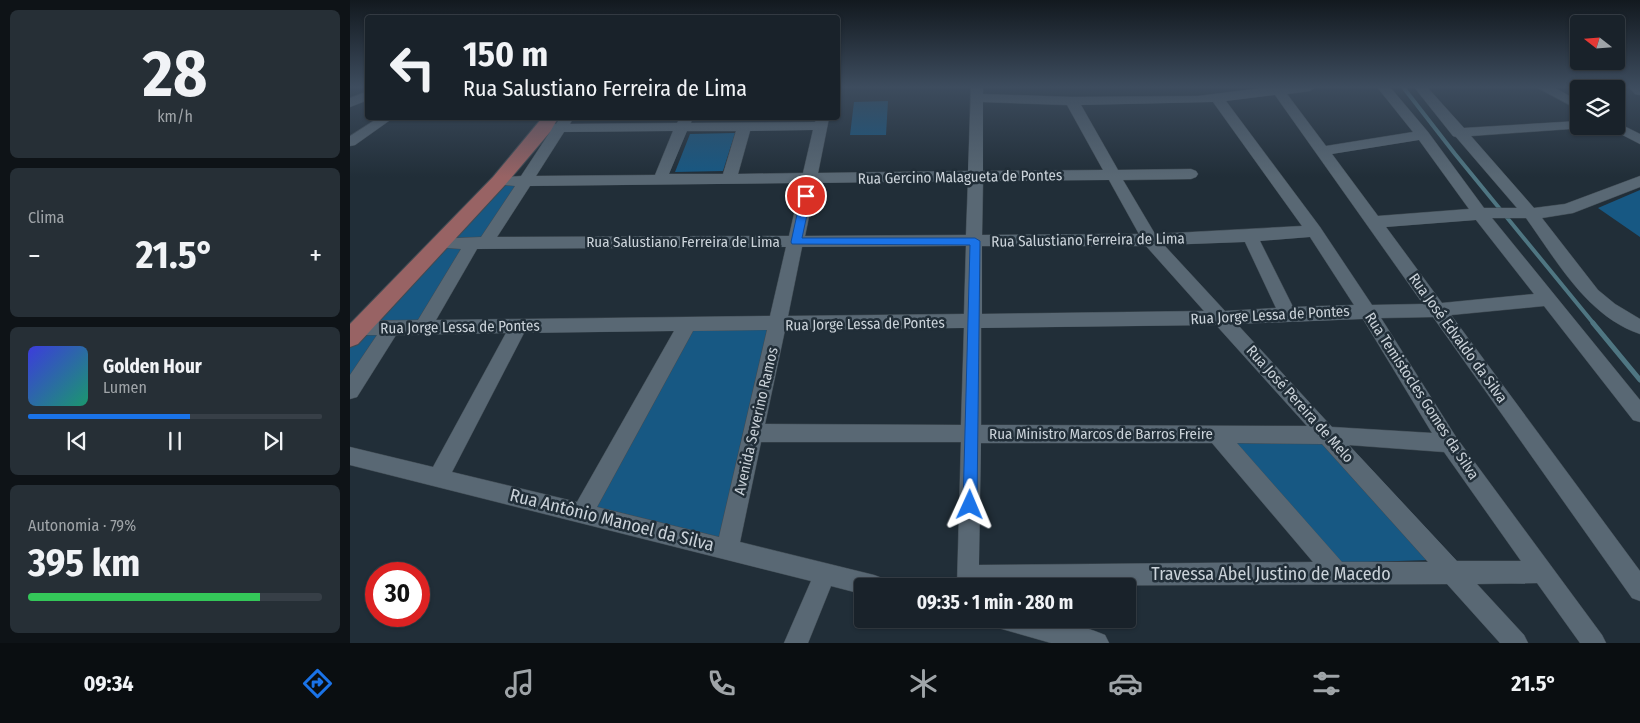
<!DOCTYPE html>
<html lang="pt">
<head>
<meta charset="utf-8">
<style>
	:root { --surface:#19222a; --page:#262f36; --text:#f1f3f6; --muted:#9fa4a8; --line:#373f47; --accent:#1a73e8 }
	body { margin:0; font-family:"Fira Sans Condensed",sans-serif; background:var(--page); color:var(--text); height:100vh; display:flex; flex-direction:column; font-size:19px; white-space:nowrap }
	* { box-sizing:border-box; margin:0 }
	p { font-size:16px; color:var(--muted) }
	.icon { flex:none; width:28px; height:28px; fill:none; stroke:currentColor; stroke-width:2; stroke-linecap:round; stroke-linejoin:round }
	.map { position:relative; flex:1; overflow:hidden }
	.sheet { display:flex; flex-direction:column; gap:10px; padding:10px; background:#0e1317; width:350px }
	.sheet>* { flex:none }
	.hud { position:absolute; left:15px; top:15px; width:475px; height:105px; border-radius:5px; box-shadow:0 1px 4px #0004,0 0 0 1px var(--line); background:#19222a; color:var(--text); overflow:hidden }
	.needle { width:32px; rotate:287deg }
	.controls { position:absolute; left:1220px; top:15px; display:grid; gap:10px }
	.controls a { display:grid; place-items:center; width:55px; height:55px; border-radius:5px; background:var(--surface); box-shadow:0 1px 4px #0004,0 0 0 1px var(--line); font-size:25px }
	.speed { position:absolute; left:15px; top:562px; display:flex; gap:10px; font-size:25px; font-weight:700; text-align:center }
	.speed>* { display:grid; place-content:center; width:65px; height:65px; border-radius:50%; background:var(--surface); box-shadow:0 1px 4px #0004,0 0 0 1px var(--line); line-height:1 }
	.speed .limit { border:8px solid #d22; background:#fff; color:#111 }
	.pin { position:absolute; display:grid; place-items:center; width:42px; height:42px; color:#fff; margin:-21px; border:2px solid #fff; border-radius:50%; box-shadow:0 1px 5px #0007 }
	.me { position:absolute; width:55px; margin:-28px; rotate:1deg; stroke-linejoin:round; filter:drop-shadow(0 0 4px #0008) }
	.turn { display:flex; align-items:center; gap:18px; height:105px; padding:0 15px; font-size:22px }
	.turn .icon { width:65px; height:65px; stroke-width:2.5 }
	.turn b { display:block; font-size:35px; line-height:42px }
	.big { font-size:38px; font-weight:700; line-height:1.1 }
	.sheet .widget { flex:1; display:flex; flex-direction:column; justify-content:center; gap:8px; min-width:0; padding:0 18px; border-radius:8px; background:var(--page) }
	.sheet .dial { align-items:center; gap:0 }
	.dial b { font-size:65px; line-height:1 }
	.song { display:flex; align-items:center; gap:15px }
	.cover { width:60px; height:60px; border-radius:8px; background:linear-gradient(135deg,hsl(240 70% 55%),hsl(160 70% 35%)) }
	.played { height:5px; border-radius:2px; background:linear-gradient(90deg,var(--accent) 55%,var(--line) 55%) }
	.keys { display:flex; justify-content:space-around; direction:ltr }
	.heat { display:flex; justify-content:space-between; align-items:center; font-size:28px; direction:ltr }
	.charge { height:8px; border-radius:4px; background:linear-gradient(90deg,#34c759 79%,var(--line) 0) }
	.trip { position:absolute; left:504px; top:578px; width:282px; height:50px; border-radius:5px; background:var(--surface); box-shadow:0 1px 4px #0004,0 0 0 1px var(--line); font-weight:700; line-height:50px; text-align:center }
	.tab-bar { display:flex; height:80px; justify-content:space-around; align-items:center; background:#0a0e11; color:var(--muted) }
	.tab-bar .icon { width:35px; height:35px }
	.tab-bar .selected { color:var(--accent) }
	.tab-bar b { font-size:22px; color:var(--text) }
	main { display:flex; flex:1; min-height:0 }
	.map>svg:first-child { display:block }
	.green { fill:#175883 }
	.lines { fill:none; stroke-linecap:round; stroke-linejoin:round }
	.stream-far1 { stroke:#4f7682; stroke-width:4 }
	.stream { stroke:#4f7682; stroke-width:5 }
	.minor-casing { stroke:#404b53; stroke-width:1 }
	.major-casing { stroke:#404b53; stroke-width:2 }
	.minor { fill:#596874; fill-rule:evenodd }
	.major { fill:#986364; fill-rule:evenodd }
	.route { fill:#1a73e8; stroke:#114b97 }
	.labels { text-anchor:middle; stroke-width:5; stroke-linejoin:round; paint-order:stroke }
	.street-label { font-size:15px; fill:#cad2d9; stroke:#212e38 }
	.near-street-label { font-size:18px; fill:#cad2d9; stroke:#212e38 }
</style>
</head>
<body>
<main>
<section class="sheet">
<div class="widget dial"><b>28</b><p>km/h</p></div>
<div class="widget"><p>Clima</p>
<div class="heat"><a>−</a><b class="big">21.5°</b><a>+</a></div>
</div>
<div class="widget">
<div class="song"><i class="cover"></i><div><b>Golden Hour</b><p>Lumen</p></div></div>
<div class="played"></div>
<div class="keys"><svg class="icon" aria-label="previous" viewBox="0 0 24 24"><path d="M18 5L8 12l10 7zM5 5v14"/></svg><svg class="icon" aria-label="pause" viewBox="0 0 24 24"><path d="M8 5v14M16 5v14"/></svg><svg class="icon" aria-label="next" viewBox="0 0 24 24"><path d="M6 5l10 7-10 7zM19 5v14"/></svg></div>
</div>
<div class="widget"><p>Autonomia · 79%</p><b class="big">395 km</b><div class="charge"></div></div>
</section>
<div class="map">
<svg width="1290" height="643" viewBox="0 0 1290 643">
	<rect width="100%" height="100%" fill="#212e38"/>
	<path class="green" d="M 538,101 L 536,135 L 500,135 L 504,102 Z
		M 385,133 L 373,171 L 325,172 L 340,134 Z
		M 146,180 L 177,180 L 139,242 L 125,242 L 69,328 L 43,328 L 0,392 L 0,335 Z
		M 1290,190 L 1290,237 L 1248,208 Z
		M 337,325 L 427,325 L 377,550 L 233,513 Z
		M 973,441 L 1079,560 L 987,563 L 883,442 Z"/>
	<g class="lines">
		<path class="stream-far1" d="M 1053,87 L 1105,154 L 1244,324"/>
		<path class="stream" d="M 1243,323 L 1290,380"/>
		<g class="minor-casing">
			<path id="minor" d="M 621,87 L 633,87 L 633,94 L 722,97 L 848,96 L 920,87 L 966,87 L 960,91 L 937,94 L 976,146 L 1063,132 L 1027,87 L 1040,87 L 1078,132 L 1134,208 L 1167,208 L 1106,137 L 1103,136 L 1064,87 L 1077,87 L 1114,128 L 1229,121 L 1229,126 L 1235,126 L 1234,128 L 1121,136 L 1184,208 L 1215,204 L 1290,176 L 1290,187 L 1223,213 L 1192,218 L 1248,290 L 1265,304 L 1290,319 L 1290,334 C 1237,316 1207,261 1176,218 L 1142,218 L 1290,400 L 1290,422 L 1283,420 L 1194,306 L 1101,315 L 1290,571 L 1290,601 L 1282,598 L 1083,317 L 1031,318 L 1106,437 L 1252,635 L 1256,643 L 1230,643 L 1187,583 L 1127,584 L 1174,635 L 1178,643 L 1150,643 L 1097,584 L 607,586 L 611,442 L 411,442 L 390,542 L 524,575 L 532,578 L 535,586 L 512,586 L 512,594 L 481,586 L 458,643 L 434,643 L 461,581 L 0,465 L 0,447 L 83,467 L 156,333 L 46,335 L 7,397 L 0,399 L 0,375 L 27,335 L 9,335 L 3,333 L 0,328 L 3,323 L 9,321 L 68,320 L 111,249 L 86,247 L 84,243 L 86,239 L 131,237 L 165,186 L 144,184 L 142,181 L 144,178 L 171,176 L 200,132 L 189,131 L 187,128 L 189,125 L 206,124 L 210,118 L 220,118 L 222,120 L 220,124 L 327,123 L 330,118 L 342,118 L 341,123 L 465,122 L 467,118 L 479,118 L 468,173 L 618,171 ZM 925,95 L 1073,304 L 1022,305 L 970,227 L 876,101 ZM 633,102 L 717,105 L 753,170 L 633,171 ZM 863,102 L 952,226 L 805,234 L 773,180 L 841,179 L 846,177 L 848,174 L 846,171 L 841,169 L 768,170 L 731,105 ZM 463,130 L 453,173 L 388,174 L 400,131 ZM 323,131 L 305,175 L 186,176 L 214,132 ZM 337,131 L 386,131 L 373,174 L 319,174 ZM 1069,140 L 1119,209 L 1028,216 L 982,154 ZM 759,180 L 789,234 L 632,235 L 633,181 ZM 618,181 L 616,235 L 455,236 L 466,183 ZM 451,183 L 439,236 L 147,237 L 180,186 ZM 1126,220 L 1184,294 L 1092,303 L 1036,227 ZM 960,237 L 1004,305 L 943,307 L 910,241 ZM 895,242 L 926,308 L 875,311 L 814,245 ZM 616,246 L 614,314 L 438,316 L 452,247 ZM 632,246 L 796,246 L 854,311 L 632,314 ZM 436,247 L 420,316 L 86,320 L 127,249 ZM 1013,319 L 1082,433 L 982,427 L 887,324 ZM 866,325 L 957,426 L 631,425 L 631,328 ZM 614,328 L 611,425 L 415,424 L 435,330 ZM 417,330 L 369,537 L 247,507 L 343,331 ZM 324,331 L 227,502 L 102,472 L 174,333 ZM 631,443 L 862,443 L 963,562 L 629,565 ZM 887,443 L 972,444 L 1078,562 L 992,562 ZM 999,445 L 1094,452 L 1171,561 L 1107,561 Z
				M 1186,87 L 1203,87 L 1229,101 L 1229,110 Z
				M 1279,87 L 1290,87 L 1290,95 L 1285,94 Z
				M 18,91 L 18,100 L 0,107 L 0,98 Z
				M 28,118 L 43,118 L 5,145 L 0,146 L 0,136 Z
				M 1266,122 L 1290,134 L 1290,144 L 1261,129 L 1259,126 L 1266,126 Z
				M 641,619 C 680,616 719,620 755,635 L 759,643 L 701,643 L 645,627 Z"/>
		</g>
		<g class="major-casing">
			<path id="major" d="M 192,118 L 208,118 L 200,132 L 155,185 L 8,344 L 0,347 L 0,324 L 143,177 Z"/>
		</g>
		<use href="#minor" class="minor"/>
		<use href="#major" class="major"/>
	</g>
	<linearGradient id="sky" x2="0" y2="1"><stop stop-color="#12191f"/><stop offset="0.49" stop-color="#3d4c5e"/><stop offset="1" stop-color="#3d4c5e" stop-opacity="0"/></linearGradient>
	<rect width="1290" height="177" fill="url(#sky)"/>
	<path class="route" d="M 456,192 L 461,196 L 452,238 L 625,238 L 630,241 L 627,505 L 625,510 L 620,512 L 615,510 L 613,505 L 620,245 L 442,244 L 441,242 L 451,196 Z"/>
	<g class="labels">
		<g class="street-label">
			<text transform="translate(610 177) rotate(-1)" y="5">Rua Gercino Malagueta de Pontes</text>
			<text transform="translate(738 240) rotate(-1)" y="5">Rua Salustiano Ferreira de Lima</text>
			<text x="333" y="247">Rua Salustiano Ferreira de Lima</text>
			<text transform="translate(920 315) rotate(-3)" y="5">Rua Jorge Lessa de Pontes</text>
			<text transform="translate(515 324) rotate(-1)" y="5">Rua Jorge Lessa de Pontes</text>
			<text transform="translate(110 327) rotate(-1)" y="5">Rua Jorge Lessa de Pontes</text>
			<text transform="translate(1108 338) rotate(54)" y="5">Rua José Edvaldo da Silva</text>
			<text transform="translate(1072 396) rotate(57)" y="5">Rua Temistocles Gomes da Silva</text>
			<text transform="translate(950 404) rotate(48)" y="5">Rua José Pereira de Melo</text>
			<text transform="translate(406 421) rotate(-77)" y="5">Avenida Severino Ramos</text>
			<text x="751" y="439">Rua Ministro Marcos de Barros Freire</text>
		</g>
		<g class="near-street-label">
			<text transform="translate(262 520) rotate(14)" y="6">Rua Antônio Manoel da Silva</text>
			<text x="921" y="580">Travessa Abel Justino de Macedo</text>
		</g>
	</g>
</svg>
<div class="controls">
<a><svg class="needle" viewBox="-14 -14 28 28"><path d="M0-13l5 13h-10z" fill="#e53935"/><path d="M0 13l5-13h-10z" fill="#9fa4a8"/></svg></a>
<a><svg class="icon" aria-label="layers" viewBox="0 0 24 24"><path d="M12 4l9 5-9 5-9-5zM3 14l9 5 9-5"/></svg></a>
</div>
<div class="speed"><div class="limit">30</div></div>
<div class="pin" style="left:456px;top:196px;background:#d93025"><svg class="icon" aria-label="arrive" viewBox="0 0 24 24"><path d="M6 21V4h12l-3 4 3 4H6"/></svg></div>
<svg class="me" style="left:620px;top:505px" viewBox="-20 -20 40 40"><path d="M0-17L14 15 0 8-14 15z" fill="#1a73e8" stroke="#fff" stroke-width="4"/></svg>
<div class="trip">09:35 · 1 min · 280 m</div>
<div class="hud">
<div class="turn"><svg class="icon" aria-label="left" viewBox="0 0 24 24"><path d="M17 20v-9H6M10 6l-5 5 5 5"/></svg><div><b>150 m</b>Rua Salustiano Ferreira de Lima</div></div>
</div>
</div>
</main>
<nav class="tab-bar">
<b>09:34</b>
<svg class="icon selected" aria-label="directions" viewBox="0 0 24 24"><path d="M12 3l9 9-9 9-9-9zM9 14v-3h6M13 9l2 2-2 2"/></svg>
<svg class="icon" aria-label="music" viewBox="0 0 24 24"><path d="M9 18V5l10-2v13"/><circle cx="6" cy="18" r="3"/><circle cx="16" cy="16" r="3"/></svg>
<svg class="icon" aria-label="phone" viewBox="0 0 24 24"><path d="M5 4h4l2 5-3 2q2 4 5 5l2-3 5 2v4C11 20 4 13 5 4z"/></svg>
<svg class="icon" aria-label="climate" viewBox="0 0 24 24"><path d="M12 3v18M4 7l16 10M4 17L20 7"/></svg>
<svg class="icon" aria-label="car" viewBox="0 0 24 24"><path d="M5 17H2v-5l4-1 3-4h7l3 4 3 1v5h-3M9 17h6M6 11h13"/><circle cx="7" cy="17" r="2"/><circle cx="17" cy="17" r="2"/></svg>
<svg class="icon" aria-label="filters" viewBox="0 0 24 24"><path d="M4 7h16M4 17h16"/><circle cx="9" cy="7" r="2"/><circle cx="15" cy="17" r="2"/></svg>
<b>21.5°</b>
</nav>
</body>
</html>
